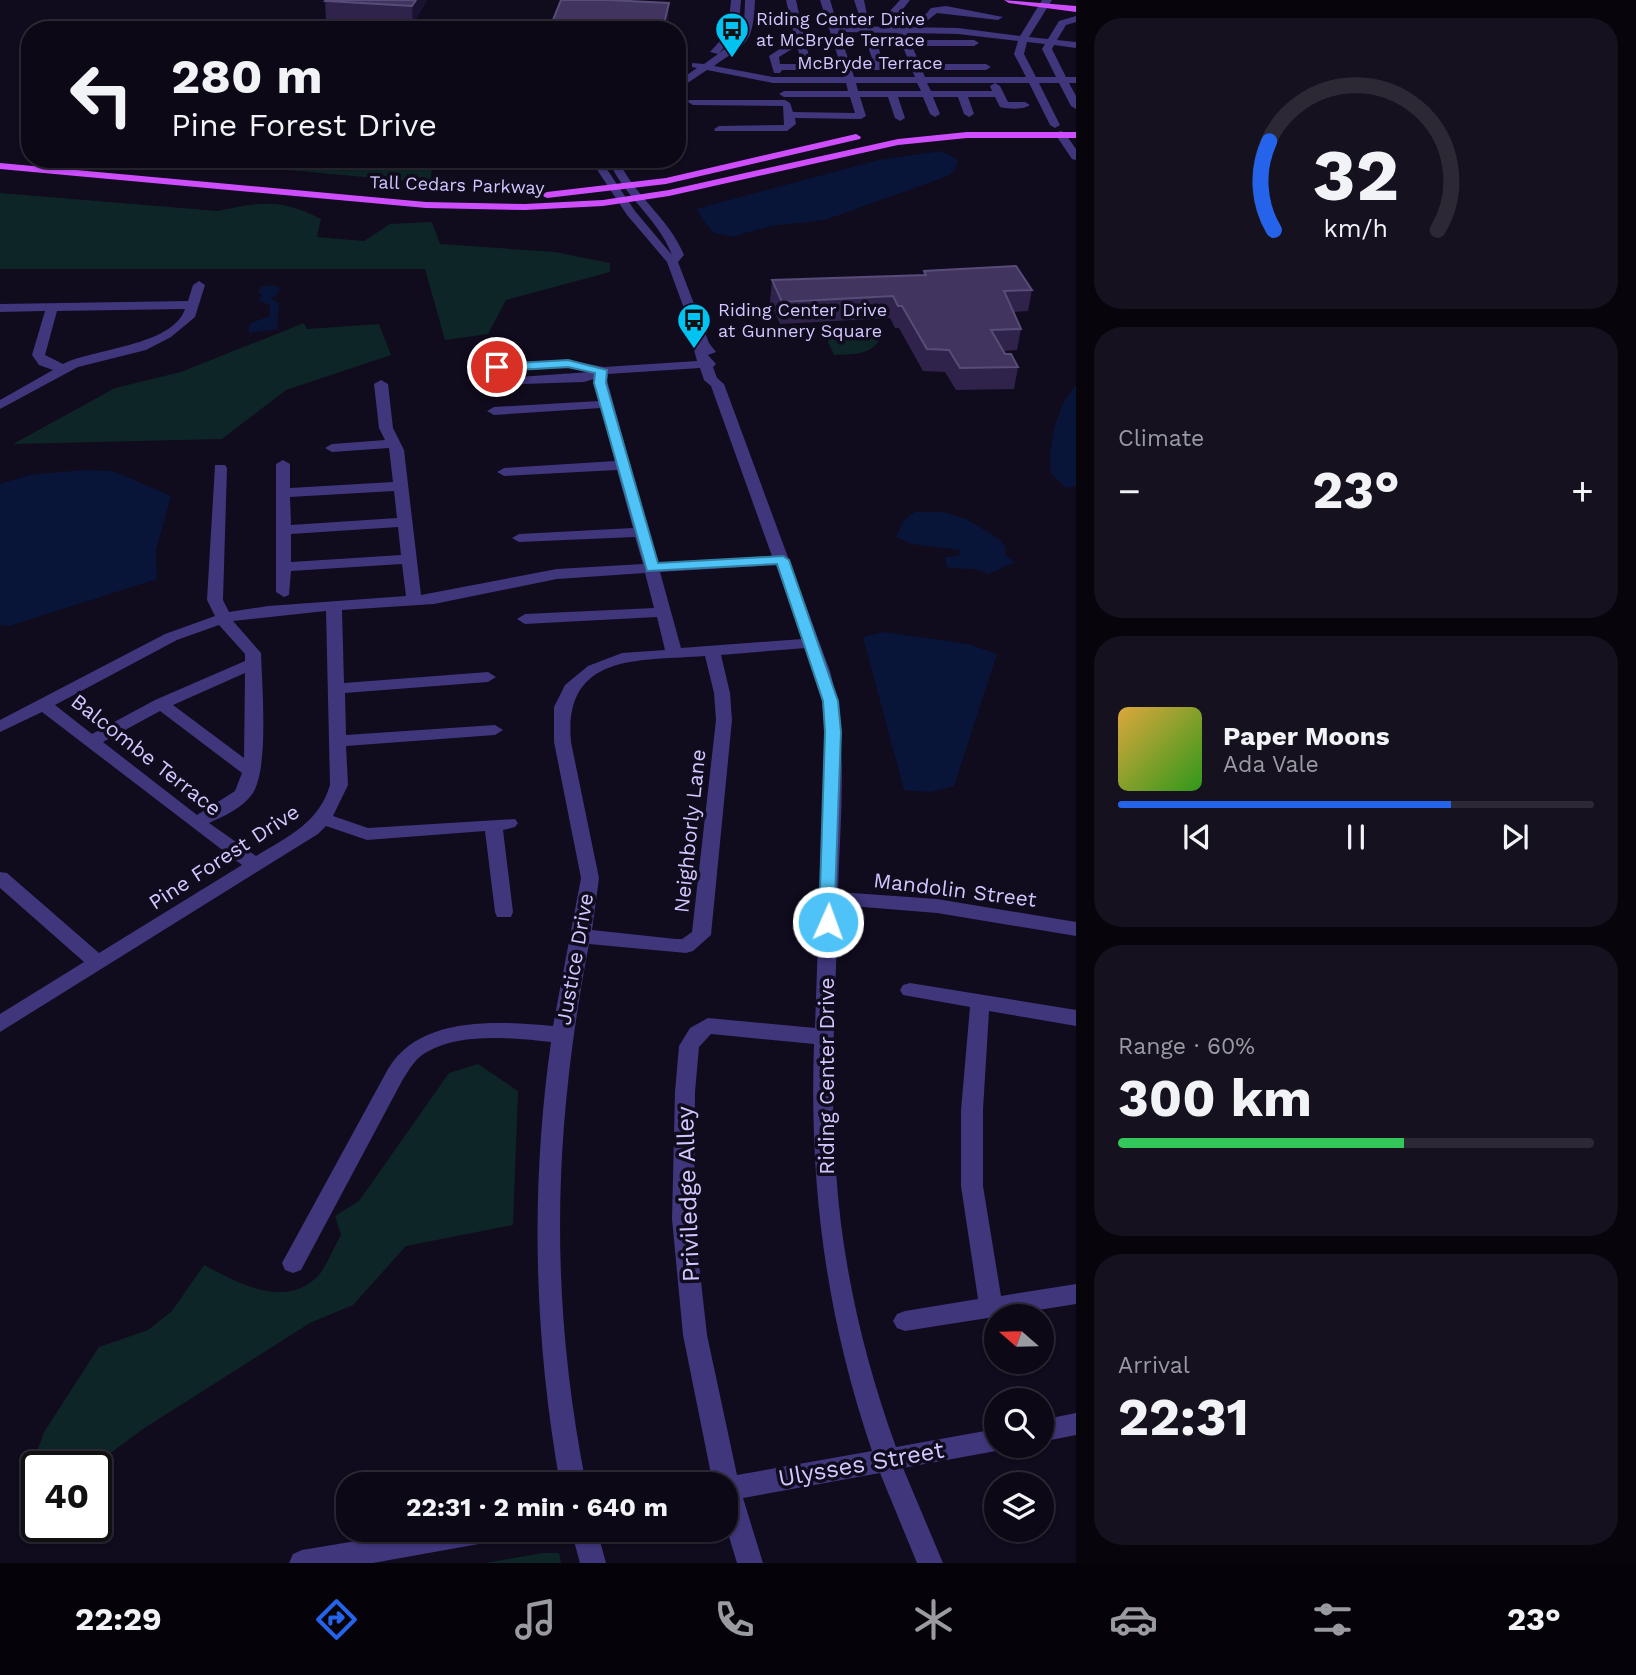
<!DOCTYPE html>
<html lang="en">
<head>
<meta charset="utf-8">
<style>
	:root { --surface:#0c0816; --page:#15111f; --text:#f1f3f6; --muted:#9a9aa1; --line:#2c2935; --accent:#2563eb }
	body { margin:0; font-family:"Work Sans",sans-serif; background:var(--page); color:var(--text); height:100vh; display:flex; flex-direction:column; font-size:26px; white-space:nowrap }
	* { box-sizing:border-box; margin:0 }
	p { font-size:23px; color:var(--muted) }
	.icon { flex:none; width:38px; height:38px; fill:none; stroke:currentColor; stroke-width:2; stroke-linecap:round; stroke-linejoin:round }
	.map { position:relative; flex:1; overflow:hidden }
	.panel { display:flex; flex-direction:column; gap:18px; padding:18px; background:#07040c; width:560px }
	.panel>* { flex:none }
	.banner { position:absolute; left:21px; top:21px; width:665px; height:147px; border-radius:28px; box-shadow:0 2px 5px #0004,0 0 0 2px var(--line); background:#0c0816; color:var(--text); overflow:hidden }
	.needle { width:46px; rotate:290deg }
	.fabs { position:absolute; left:984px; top:1304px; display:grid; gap:14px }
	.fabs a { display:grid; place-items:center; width:70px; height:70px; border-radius:50%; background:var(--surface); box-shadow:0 2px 5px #0004,0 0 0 2px var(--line); font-size:35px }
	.speed { position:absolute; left:21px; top:1451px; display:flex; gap:14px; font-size:35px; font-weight:700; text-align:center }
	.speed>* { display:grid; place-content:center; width:91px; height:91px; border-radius:50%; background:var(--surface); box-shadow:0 2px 5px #0004,0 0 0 2px var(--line); line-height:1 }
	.speed .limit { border:4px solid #111; border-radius:10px; background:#fff; color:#111 }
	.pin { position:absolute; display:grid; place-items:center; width:60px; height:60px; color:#fff; margin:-30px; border:4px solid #fff; border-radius:50%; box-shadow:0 2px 7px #0007 }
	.me { position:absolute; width:77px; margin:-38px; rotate:2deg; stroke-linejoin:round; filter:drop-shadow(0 0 5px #0008) }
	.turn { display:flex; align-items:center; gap:24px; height:147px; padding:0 35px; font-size:32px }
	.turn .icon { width:91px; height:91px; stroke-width:2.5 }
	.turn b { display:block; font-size:49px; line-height:60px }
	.big { font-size:52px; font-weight:700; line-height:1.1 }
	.panel .tile { flex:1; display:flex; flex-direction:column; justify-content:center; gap:10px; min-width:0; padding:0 24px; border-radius:28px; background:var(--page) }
	.panel .dial { align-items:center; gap:0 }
	.dial svg { height:182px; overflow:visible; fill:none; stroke:var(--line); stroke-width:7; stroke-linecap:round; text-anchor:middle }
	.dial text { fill:var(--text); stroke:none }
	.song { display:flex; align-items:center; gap:21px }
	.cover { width:84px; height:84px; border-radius:10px; background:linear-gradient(135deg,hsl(40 70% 55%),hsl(110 70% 35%)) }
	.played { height:7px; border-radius:4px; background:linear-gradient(90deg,var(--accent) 70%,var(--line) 70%) }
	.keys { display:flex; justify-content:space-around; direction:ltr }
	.heat { display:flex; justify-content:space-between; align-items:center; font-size:38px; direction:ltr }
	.charge { height:10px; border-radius:5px; background:linear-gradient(90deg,#34c759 60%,var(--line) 0) }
	.trip { position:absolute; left:336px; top:1472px; width:402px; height:70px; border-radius:28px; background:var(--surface); box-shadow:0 2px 5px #0004,0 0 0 2px var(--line); font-weight:700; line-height:70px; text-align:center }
	.dock { display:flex; height:112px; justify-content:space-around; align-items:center; background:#050309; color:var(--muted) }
	.dock .icon { width:49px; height:49px }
	.dock .current { color:var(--accent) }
	.dock b { font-size:32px; color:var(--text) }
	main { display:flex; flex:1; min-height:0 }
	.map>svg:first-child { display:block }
	.green { fill:#0e2527 }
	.water { fill:#081539 }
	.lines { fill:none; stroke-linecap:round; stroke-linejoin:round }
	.minor { fill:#3f367c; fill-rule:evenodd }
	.major { fill:#ce4eff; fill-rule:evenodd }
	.wall { fill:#2f234c }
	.shaded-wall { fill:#1b1231 }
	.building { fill:#41355f; stroke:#584c78; stroke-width:2 }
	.route { fill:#4fc3f7; stroke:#337fa1; stroke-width:2 }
	.labels { text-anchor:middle; stroke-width:7; stroke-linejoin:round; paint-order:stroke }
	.far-poi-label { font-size:18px; fill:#d3c7ff; stroke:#100b1d; text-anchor:start }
	.far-street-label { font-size:18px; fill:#d3c7ff; stroke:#100b1d }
	.street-label { font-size:21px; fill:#d3c7ff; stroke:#100b1d }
	.near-street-label { font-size:24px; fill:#d3c7ff; stroke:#100b1d }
</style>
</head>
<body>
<main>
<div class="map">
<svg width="1076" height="1563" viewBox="0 0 1076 1563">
	<rect width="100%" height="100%" fill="#100b1d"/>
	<path class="green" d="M 166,159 L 433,159 L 430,183 Z
		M 0,193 L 218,211 C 260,202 281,198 321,219 L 317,237 L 364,241 L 390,224 L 432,222 L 440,244 L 555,252 L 610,263 L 610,272 L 506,300 L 488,334 L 445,340 L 425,269 L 0,269 Z
		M 304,323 L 307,329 L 379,324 L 391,355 L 286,390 L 222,439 L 13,444 L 115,388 L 181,372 Z
		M 878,333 L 880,339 C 871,356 851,354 834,355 L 826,337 Z
		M 478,1064 L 518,1091 L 513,1225 L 406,1246 L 353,1305 L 310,1323 L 143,1429 L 93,1466 L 37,1466 L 37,1492 L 35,1490 L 34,1460 L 44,1432 L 99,1347 L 148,1330 L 172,1311 L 204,1265 C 237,1282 282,1309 316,1278 C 326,1269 333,1248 341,1235 L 335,1216 L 359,1201 L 449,1073 Z
		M 543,1553 L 559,1553 L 561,1563 L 485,1563 Z"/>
	<path class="water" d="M 942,151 L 958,160 L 955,170 L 948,176 L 825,220 L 770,226 L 731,237 L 712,232 L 696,209 L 879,160 Z
		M 273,285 L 280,288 L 276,296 L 271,298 L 279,304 L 277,329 L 249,333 L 249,324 L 270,316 L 270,305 L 258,300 L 262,295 L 259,293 L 260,287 Z
		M 1076,385 L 1076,486 L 1066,488 L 1051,473 L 1050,455 L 1054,428 L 1063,403 Z
		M 83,470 L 113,471 L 171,496 L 156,550 L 157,579 L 9,626 L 0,625 L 0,484 L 29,475 Z
		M 915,512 L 943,512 L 966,519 L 999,539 L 1005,546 L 1006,556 L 1015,562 L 988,574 C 974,566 963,571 947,567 L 945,557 L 959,556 L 960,550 L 912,544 L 896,537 L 904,520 Z
		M 884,632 L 968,644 L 997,654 L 954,786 L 931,792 L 904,790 L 863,637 Z"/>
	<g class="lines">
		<path class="minor" d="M 731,0 L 741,0 L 738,33 L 719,53 C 745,35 744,31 745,0 L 755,0 C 753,44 748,42 714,66 L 773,77 L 844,77 L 842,70 L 782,70 L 780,73 L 774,73 L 769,56 L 795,39 L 786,0 L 796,0 L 804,37 L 832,38 L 820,0 L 830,0 L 838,26 L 895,27 L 890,11 L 900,0 L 910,0 L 900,13 L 926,14 L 931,8 L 946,6 L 1003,17 L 998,20 L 937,13 L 928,20 L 901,19 L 904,27 L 958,28 L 1020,36 L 1042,0 L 1052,0 L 1029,37 L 1048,39 L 1059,21 L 1076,16 L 1076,22 L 1066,25 L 1057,40 L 1076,42 L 1076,48 L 1054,45 L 1052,49 L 1066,77 L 1076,77 L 1076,83 L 1069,83 L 1076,96 L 1076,109 L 1071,106 L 1059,83 L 1039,83 L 1060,125 L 1055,128 L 1050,125 L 1029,83 L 927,83 L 931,91 L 992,91 L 990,86 L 995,83 L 1000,86 L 1008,102 L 1025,102 L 1030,105 C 1024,110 1009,109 1000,107 L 995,97 L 968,97 L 974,114 L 969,117 L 964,114 L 958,97 L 933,97 L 940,114 L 935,117 L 930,114 L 923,97 L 898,97 L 905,118 L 900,121 L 895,118 L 888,97 L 860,97 L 866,116 L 861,119 L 795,118 L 796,124 L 787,131 L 715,131 L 714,129 L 719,126 L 784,125 L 783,106 L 693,105 L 688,102 L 689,100 L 785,100 L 790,103 L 793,112 L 855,113 L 850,97 L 784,97 L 779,94 L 784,91 L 848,91 L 846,83 L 773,83 L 707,70 L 677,90 L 677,82 L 697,68 L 692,67 L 692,63 L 704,64 L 718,54 L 710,52 L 728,32 ZM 840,32 L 897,33 L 910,64 L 884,64 L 876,41 L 871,38 L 866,41 L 874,64 L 850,64 L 843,44 L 853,41 L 842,38 ZM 907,33 L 958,34 L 1018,41 L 1014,54 L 1026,77 L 925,77 L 922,70 L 986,70 L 991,67 L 986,64 L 920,64 L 912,46 L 974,46 L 979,43 L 974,40 L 910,40 ZM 1027,42 L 1045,44 L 1042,49 L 1056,77 L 1036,77 L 1024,54 ZM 805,43 L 834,44 L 840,64 L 812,64 ZM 797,46 L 802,64 L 780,64 L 779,57 ZM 852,70 L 912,70 L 915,77 L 854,77 ZM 856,83 L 917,83 L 921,91 L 858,91 Z
			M 854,0 L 864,0 L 868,20 L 860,18 Z
			M 1060,131 L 1064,132 L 1076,149 L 1076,160 L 1072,159 L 1055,134 Z
			M 590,159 L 600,159 L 635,211 L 672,255 C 658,218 623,196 608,159 L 618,159 C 634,196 669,218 684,255 L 678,262 L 709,343 L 716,352 L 708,355 L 716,364 L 713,367 L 717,378 L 724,384 L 830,671 C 849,742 840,819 838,892 L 937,899 L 1076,922 L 1076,936 L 937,913 L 838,905 C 836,994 829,1083 836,1171 C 842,1265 864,1359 896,1447 L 996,1429 L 996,1446 L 1006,1446 L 996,1451 L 903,1468 L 943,1563 L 917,1563 L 880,1473 L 743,1498 L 763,1563 L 737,1563 L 726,1527 L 726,1484 L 713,1484 L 683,1335 L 672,1219 L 675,1092 L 679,1046 L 690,1028 L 708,1018 L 815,1028 L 825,732 L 822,701 L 806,648 L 721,655 L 730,693 L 732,720 L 711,935 L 693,951 L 686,953 L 589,944 C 553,1132 549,1296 586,1484 L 560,1484 C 534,1336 530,1191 551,1042 C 513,1038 461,1032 427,1052 C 415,1058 409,1070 402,1081 L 301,1270 L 293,1273 L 285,1270 L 282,1263 L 388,1069 C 420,1015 498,1021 553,1026 L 581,878 L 554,742 L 554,707 L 565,685 L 588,666 L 622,653 L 665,650 L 657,617 L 525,624 L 517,619 L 525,614 L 654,608 L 645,573 L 557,579 L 434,604 L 342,610 L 344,683 L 488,672 L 496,677 L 488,682 L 345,693 L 346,735 L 495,725 L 503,730 L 495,735 L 346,746 L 348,785 L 333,816 L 368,828 L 515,819 L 518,823 L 515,827 L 503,830 L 513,912 L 511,917 L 497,917 L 495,912 L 485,831 L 367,840 L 326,826 L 318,834 L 0,1032 L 0,1014 L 84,962 L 0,888 L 0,872 L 7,873 L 99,953 L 242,865 L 42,712 L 0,732 L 0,720 L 165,634 L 215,616 L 207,600 L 215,465 L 225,465 L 227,468 L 223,600 L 229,612 L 268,606 L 406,596 L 402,564 L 291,571 L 289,595 L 284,597 L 276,592 L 276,464 L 283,460 L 290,464 L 290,488 L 393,482 L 389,448 L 332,452 L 325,448 L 332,444 L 385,440 L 379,428 L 374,384 L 381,380 L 388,384 L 393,428 L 404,450 L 421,595 L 557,569 L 643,564 L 635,537 L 519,542 L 512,538 L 519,534 L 633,528 L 617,470 L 504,476 L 497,472 L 504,468 L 615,461 L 601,408 L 494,415 L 487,411 L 494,407 L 599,401 L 594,379 L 584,382 L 494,385 L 491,367 L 497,363 L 568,360 L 604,367 L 697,361 L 694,350 L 697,344 L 667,262 L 627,215 ZM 568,368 L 590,372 L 505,378 L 504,371 ZM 700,368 L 704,380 L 711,386 L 772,556 L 657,563 L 607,380 L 608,374 ZM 394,491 L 397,518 L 291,525 L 290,497 ZM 398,527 L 401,555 L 291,562 L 291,534 ZM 776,565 L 802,639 L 681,648 L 660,572 ZM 326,611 L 330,785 C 319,823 287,837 256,856 L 209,823 C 224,816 243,808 253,793 C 269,767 262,685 261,653 L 233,621 ZM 219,625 L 245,654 L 245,661 L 155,700 L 92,734 L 55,705 L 177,640 ZM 705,656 L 714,693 L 716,720 L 692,932 L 682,939 L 676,939 L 592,930 L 599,878 L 571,742 C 563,652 640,661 705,656 ZM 245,673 L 244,758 L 173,705 ZM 160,711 L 242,773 L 235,791 L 197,815 L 103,742 ZM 711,1034 L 814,1044 C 809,1185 826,1316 872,1451 L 737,1475 L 707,1335 L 694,1219 L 695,1092 L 699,1047 Z
			M 199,281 L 205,285 L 195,317 L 171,337 L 146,350 L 78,367 L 0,409 L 0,400 L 53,370 L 39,365 L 32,355 L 45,311 L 0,312 L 0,304 L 188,301 L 193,285 ZM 185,309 C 173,346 91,349 63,364 L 45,355 L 57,311 Z
			M 910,983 L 1076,1010 L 1076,1026 L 989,1011 L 983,1110 L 983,1186 L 1001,1296 L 1076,1284 L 1076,1304 L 905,1331 L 897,1328 L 893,1321 L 897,1314 L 905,1311 L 978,1299 L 961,1186 L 961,1110 L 970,1007 L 903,995 L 900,990 L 903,985 Z
			M 1076,1413 L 1076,1435 L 1041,1442 L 1041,1420 Z
			M 422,1530 L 503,1530 L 499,1539 L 490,1542 L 373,1563 L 289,1563 L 293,1554 L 302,1550 Z
			M 571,1530 L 597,1530 L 606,1563 L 580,1563 Z"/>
		<path class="major" d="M 1004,0 L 1076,6 L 1076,12 L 1009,3 Z
			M 967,132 L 1076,132 L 1076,138 L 967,138 L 898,145 L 669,196 L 603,206 L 525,210 L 426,208 L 0,169 L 0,163 L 426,202 L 525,204 L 603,200 L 669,190 L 898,139 Z
			M 856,134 L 861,137 L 860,139 L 666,184 L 547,198 L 541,195 L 547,192 L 666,178 Z"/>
	</g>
	<path class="wall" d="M 326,0 L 427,0 L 413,24 L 326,19 L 325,1 Z
		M 669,21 L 666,30 L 549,30 Z
		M 924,271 L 1032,290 L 1028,311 L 1013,312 L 1021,329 L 1017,350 L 1004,351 L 1018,367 L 1014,389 L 956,390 L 945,372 L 923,371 L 899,328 L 895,328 L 890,318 L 780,324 L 770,302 L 772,280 L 923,275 Z"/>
	<path class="shaded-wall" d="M 416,0 L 427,0 L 413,24 L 412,6 Z
		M 669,3 L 669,21 L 666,30 L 663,30 Z"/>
	<path class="building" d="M 326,0 L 416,0 L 412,6 L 325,1 Z
		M 561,0 L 609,0 L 669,3 L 663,28 L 624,26 L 623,30 L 549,30 Z
		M 1016,266 L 1032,290 L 1004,291 L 1021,329 L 991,330 L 1005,354 L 1011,354 L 1018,367 L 960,368 L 949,350 L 927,349 L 902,306 L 898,306 L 893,296 L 782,302 L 772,280 L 926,275 L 924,271 Z"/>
	<path class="route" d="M 568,360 L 607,370 L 606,383 L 658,563 L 783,556 L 789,560 L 838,701 L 841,732 L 834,926 L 822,926 L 819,922 L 825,732 L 823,701 L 777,564 L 647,571 L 594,383 L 595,373 L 568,367 L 497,371 L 491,367 L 497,364 Z"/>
	<defs>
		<g id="bus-pin" transform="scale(1.75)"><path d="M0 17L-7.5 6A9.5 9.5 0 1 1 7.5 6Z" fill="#00c3f2" stroke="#100b1d"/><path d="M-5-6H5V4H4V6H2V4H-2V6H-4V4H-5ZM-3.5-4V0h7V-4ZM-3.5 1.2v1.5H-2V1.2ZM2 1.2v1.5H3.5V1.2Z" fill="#111"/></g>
	</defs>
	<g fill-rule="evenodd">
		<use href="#bus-pin" x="732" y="29"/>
		<use href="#bus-pin" x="694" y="320"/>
	</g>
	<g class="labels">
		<g class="far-poi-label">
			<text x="756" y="25">Riding Center Drive<tspan x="756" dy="21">at McBryde Terrace</tspan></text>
			<text x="718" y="316">Riding Center Drive<tspan x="718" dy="21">at Gunnery Square</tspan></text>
		</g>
		<g class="far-street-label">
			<text x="870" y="69">McBryde Terrace</text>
			<text transform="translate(457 185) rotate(2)" y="6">Tall Cedars Parkway</text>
		</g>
		<g class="street-label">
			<text transform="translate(146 755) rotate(38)" y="7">Balcombe Terrace</text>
			<text transform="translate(690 831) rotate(-84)" y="7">Neighborly Lane</text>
			<text transform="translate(224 857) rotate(-33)" y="7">Pine Forest Drive</text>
			<text transform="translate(955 890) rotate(7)" y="7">Mandolin Street</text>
			<text transform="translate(575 959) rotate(-80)" y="7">Justice Drive</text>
			<text transform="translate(827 1076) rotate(-90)" y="7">Riding Center Drive</text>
		</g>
		<g class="near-street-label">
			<text transform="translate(688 1194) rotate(-92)" y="8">Priviledge Alley</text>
			<text transform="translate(861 1464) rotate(-10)" y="8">Ulysses Street</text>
		</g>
	</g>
</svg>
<div class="fabs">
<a><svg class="needle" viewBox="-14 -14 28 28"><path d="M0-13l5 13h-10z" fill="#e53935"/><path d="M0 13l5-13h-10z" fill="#9a9aa1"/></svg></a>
<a><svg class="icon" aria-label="search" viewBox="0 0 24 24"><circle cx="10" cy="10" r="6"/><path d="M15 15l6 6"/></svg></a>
<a><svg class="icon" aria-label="layers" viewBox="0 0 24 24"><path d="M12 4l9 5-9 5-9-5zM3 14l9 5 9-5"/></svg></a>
</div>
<div class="speed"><div class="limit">40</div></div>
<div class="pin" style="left:497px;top:367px;background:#d93025"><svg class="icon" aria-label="arrive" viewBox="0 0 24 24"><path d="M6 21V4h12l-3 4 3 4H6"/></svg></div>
<svg class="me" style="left:828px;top:922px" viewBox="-20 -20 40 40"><circle r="17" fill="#4fc3f7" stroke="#fff" stroke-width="3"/><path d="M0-11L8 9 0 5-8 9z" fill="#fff"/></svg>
<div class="trip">22:31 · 2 min · 640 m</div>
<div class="banner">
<div class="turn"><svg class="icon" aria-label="left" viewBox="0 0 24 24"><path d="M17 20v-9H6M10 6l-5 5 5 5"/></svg><div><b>280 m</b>Pine Forest Drive</div></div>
</div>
</div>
<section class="panel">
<div class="tile dial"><svg viewBox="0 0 100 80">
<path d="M14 69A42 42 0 1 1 86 69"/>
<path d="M14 69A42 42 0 0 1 12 30" stroke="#2563eb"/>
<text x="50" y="56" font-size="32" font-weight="700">32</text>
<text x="50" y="72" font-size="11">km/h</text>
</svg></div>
<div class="tile"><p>Climate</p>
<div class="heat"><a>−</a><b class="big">23°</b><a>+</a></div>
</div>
<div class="tile">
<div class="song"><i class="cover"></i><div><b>Paper Moons</b><p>Ada Vale</p></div></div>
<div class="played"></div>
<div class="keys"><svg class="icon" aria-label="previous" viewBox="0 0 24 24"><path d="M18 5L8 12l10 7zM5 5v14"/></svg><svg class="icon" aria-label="pause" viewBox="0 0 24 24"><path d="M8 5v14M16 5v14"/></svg><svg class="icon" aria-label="next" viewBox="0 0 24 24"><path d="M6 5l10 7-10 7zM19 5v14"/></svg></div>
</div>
<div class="tile"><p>Range · 60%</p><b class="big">300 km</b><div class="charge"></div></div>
<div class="tile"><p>Arrival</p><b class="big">22:31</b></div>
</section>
</main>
<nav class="dock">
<b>22:29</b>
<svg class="icon current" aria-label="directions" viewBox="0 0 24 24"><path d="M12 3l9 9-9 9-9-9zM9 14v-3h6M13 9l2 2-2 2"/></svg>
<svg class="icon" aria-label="music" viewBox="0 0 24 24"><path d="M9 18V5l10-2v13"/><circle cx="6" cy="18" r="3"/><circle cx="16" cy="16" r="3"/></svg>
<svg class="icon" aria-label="phone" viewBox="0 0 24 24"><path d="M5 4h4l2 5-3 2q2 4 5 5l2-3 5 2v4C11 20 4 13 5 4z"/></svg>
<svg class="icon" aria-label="climate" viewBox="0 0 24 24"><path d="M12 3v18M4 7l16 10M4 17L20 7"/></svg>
<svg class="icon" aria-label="car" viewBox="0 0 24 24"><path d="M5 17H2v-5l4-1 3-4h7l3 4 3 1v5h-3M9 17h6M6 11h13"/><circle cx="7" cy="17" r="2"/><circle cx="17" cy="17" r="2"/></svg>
<svg class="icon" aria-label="filters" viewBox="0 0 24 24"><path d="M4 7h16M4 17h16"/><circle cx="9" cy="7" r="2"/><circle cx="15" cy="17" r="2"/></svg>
<b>23°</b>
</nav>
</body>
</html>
